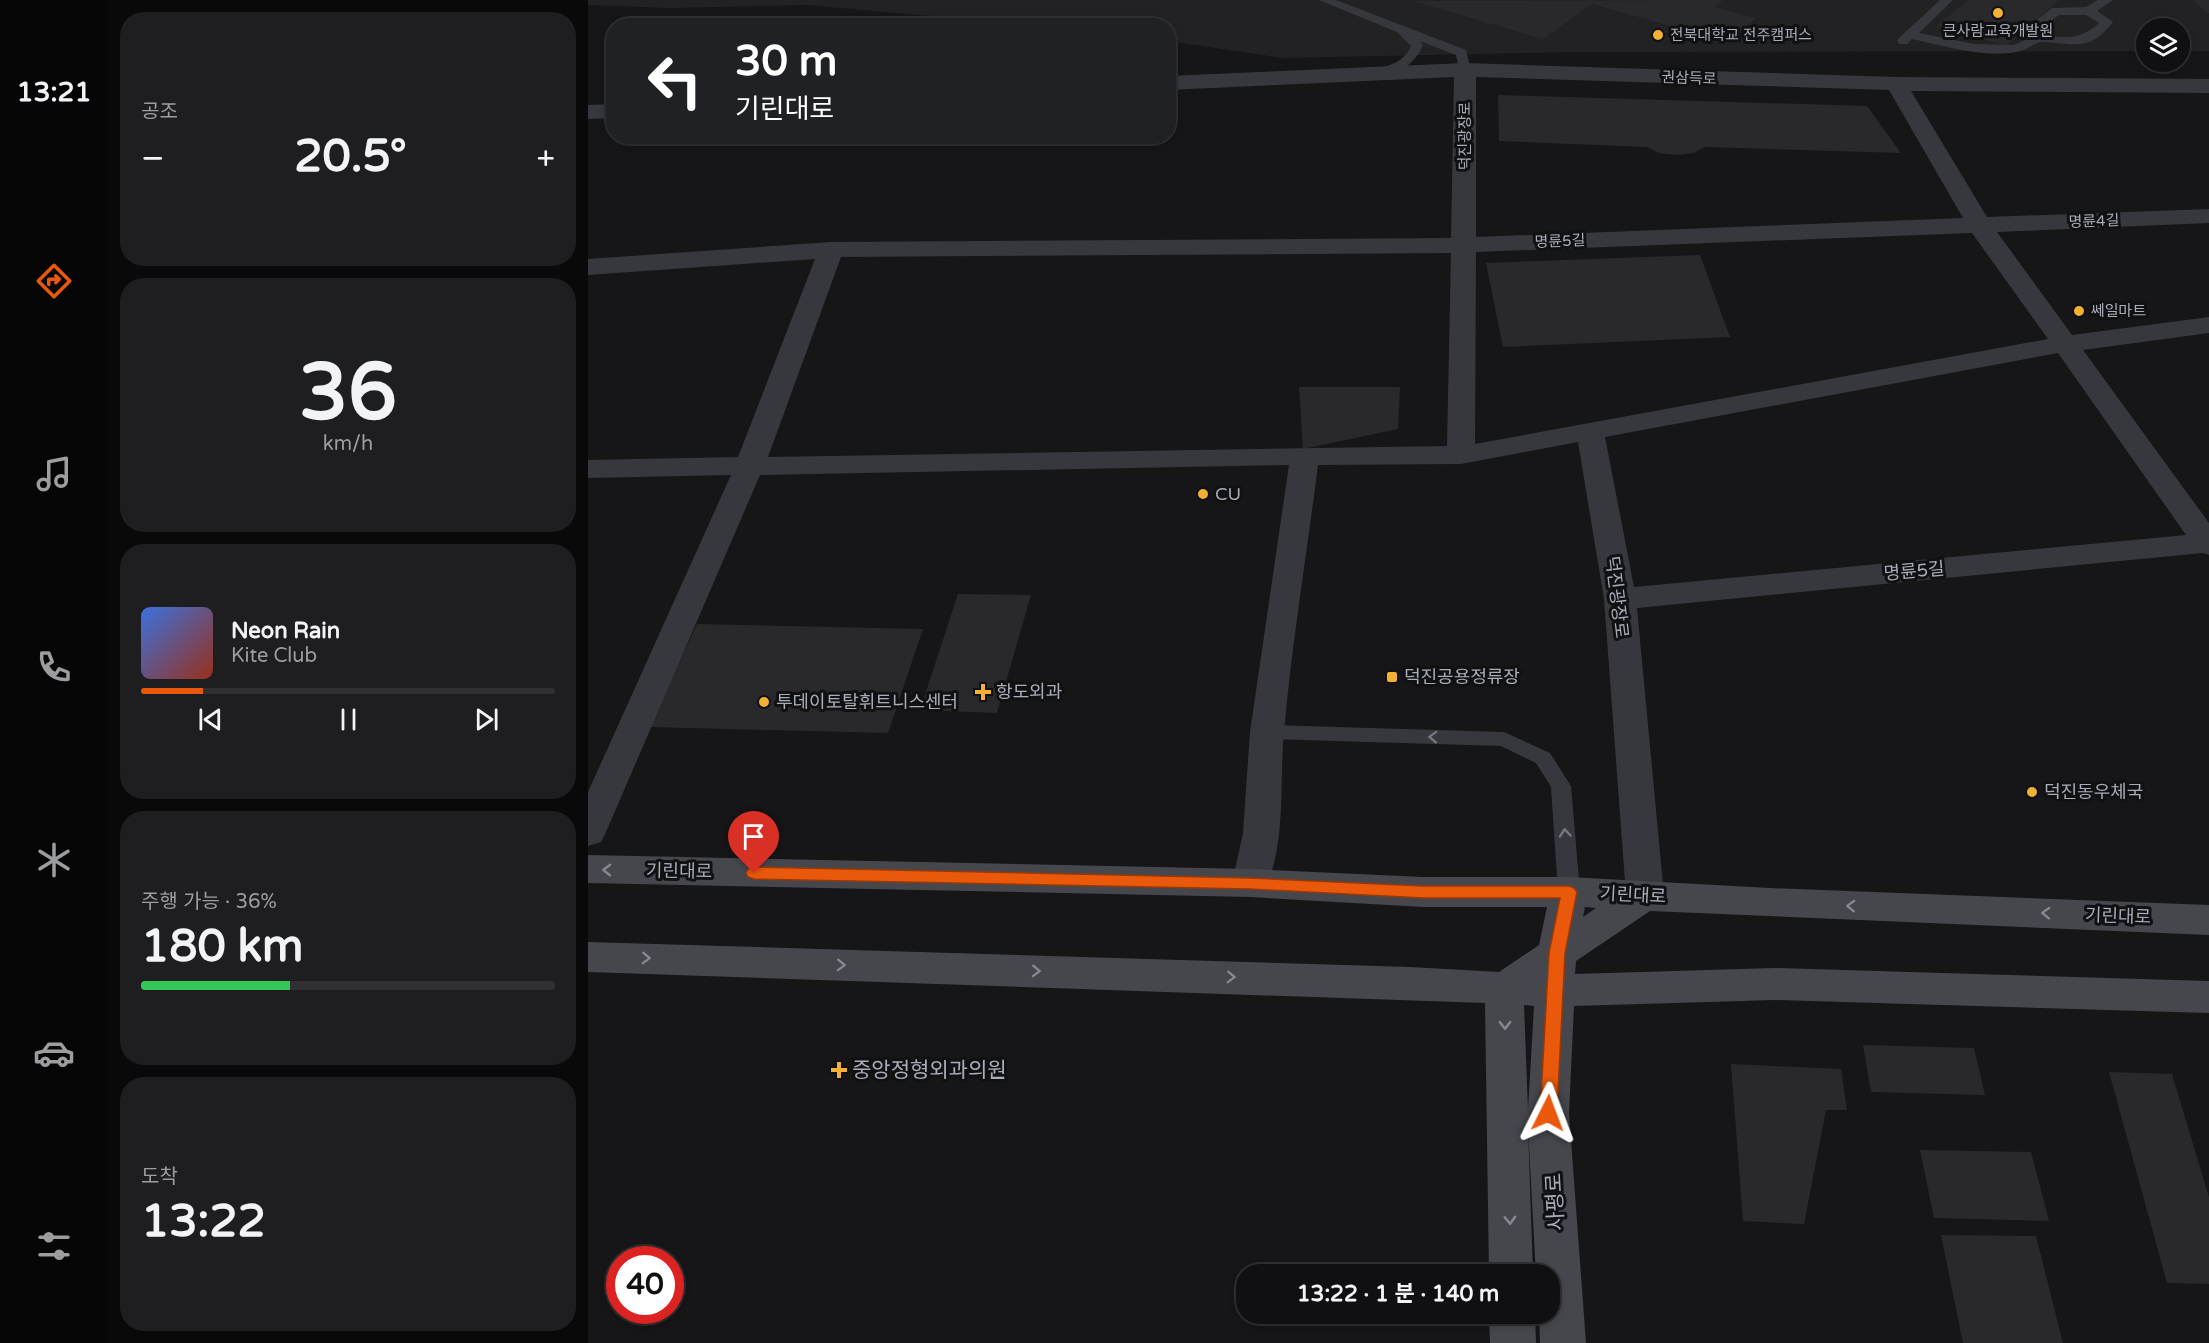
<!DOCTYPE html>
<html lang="ko">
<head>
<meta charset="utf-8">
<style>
	:root { --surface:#101012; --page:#1e1e20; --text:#f1f3f6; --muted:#9c9d9f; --line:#303032; --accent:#ea580c }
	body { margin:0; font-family:"Varela Round","Noto Sans KR",sans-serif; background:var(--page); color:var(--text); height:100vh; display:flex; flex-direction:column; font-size:22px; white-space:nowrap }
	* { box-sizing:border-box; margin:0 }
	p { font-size:20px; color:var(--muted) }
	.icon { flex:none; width:33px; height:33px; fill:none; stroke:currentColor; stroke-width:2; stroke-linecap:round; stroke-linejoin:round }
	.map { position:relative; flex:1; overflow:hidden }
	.panel { display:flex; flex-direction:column; gap:12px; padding:12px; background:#09090a; width:480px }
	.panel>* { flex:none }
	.guide { position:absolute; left:18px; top:18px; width:570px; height:126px; border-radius:24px; box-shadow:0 3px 9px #0003,0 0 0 2px var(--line); background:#202124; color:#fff; overflow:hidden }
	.tools { position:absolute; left:1548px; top:18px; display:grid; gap:12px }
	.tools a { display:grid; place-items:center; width:54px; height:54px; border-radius:50%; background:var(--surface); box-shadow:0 3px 9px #0003,0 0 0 2px var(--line); font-size:30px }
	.speed { position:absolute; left:18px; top:1246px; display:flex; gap:12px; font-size:30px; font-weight:700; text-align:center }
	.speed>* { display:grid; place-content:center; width:78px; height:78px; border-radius:50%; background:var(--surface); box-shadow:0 3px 9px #0003,0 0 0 2px var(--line); line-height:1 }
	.speed .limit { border:9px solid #d22; background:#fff; color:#111 }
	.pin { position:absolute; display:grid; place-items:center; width:51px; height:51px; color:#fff; margin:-62px -26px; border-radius:50% 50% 50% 0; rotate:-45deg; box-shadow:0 0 6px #0007 }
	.pin .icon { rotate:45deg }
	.me { position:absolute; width:66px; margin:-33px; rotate:3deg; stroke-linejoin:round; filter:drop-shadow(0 0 4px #0008) }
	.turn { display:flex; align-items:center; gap:21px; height:126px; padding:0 30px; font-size:27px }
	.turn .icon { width:78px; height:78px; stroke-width:2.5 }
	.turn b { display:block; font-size:42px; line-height:51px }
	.big { font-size:45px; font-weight:700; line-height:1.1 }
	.panel .widget { flex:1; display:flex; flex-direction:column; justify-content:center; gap:9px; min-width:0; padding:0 21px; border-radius:24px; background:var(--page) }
	.panel .dial { align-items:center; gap:0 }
	.dial b { font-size:78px; line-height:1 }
	.song { display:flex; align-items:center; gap:18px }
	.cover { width:72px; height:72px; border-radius:9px; background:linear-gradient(135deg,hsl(220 70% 55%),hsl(10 70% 35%)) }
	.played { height:6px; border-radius:3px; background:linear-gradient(90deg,var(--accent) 15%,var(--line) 15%) }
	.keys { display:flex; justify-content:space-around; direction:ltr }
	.heat { display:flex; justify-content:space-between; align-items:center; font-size:33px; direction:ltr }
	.charge { height:9px; border-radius:4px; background:linear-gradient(90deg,#34c759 36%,var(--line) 0) }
	.trip { position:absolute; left:648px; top:1264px; width:324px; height:60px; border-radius:24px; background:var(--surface); box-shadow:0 3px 9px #0003,0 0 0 2px var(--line); font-weight:700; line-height:60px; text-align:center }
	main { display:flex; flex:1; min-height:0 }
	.menu { display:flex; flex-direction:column; width:108px; justify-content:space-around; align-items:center; background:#060607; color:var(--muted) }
	.menu .icon { width:42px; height:42px }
	.menu .current { color:var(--accent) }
	.menu b { font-size:27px; color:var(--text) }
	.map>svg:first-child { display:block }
	.built { fill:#222225 }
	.building { fill:#29292c }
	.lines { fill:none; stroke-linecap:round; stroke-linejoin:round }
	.lane { fill:#37383d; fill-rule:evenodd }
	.street { fill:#37383d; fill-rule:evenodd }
	.secondary { fill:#45474d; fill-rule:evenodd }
	.oneway { stroke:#757881 }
	.oneway2 { stroke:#858993 }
	.route { fill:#ea580c; stroke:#983908; stroke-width:1.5 }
	.poi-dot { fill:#f2b134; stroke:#111113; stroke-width:2 }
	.labels { text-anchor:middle; stroke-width:6; stroke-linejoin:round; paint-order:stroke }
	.far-poi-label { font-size:15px; fill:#a8adb8; stroke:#111113; text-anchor:start }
	.far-street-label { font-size:15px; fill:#a8adb8; stroke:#111113 }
	.poi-label { font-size:18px; fill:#a8adb8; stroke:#111113; text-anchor:start }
	.street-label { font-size:18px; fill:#a8adb8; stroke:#111113 }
	.near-poi-label { font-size:21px; fill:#a8adb8; stroke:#111113; text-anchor:start }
	.near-street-label { font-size:21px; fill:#a8adb8; stroke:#111113 }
</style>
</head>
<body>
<main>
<nav class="menu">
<b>13:21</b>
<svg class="icon current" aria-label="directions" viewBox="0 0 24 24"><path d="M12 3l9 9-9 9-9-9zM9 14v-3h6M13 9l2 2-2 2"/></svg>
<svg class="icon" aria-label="music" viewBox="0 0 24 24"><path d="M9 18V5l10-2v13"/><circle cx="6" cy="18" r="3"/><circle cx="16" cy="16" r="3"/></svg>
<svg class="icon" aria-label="phone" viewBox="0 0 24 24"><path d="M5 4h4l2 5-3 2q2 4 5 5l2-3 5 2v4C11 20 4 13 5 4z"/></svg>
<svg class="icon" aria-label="climate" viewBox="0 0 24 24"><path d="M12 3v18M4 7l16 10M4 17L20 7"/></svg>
<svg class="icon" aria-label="car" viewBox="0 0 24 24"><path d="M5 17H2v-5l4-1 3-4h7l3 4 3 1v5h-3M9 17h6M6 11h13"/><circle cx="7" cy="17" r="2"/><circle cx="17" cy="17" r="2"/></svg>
<svg class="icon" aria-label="filters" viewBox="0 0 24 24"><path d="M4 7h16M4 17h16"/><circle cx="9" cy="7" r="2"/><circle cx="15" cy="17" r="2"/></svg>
</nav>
<section class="panel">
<div class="widget"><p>공조</p>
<div class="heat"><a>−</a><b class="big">20.5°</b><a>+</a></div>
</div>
<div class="widget dial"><b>36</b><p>km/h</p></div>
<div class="widget">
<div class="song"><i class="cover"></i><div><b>Neon Rain</b><p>Kite Club</p></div></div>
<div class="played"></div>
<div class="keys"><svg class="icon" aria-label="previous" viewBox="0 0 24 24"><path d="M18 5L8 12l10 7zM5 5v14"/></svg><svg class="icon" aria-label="pause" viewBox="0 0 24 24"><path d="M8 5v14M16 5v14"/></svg><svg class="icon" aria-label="next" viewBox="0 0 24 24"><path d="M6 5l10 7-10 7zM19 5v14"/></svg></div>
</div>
<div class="widget"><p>주행 가능 · 36%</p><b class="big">180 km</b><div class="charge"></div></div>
<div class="widget"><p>도착</p><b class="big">13:22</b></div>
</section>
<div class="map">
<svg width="1621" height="1343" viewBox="0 0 1621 1343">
	<rect width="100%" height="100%" fill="#161618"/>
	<path class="built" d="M 0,0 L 1621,0 L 1621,51 L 1592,51 L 1592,28 L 1558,28 L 1558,51 L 987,52 L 694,58 L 581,41 L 580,26 L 444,25 L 219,5 L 83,8 L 0,5 Z"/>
	<path class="building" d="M 1135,0 L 1126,7 L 1168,18 L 1139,42 L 1004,4 L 955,39 L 825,1 Z
		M 1381,0 L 1471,0 L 1418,46 L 1348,26 Z
		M 1605,0 L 1621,0 L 1621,13 L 1619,13 Z
		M 910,95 L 1279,106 L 1313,153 L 1117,147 L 1106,153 L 1089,155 L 1071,153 L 1059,147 L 911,141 Z
		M 1112,255 L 1142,337 L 915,347 L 898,263 Z
		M 711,387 L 812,387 L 810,429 L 715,449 Z
		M 370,594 L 443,595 L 409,713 L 332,710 Z
		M 109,624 L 335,629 L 300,733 L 61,727 Z
		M 1275,1045 L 1386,1048 L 1397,1095 L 1283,1092 Z
		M 1143,1064 L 1253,1069 L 1259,1110 L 1238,1110 L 1216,1224 L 1155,1221 Z
		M 1521,1072 L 1584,1074 L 1621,1197 L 1621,1284 L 1579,1283 Z
		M 1332,1150 L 1443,1152 L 1461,1221 L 1346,1218 Z
		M 1353,1235 L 1448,1236 L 1475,1343 L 1375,1343 Z"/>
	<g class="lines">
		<path class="lane" d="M 731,0 L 748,0 L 878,50 L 883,70 L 882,73 L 872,73 L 868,55 L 832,41 L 835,45 C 828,64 805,80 783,76 L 782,73 L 783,70 C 800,66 816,63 823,46 L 809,32 Z
			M 1352,0 L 1365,0 L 1331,33 L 1386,44 L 1426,45 L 1443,37 L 1437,30 L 1439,27 L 1464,8 L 1498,7 L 1510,0 L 1525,0 L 1509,11 L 1525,22 C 1501,53 1486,43 1455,42 C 1446,42 1438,51 1429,52 C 1395,58 1357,46 1324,39 L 1319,44 L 1311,44 L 1309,41 L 1311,38 ZM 1471,15 L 1498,15 L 1511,23 C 1494,39 1478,39 1455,35 L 1450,30 Z
			M 679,725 L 916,732 L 962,753 L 983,786 L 992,892 L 989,898 L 981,901 L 973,898 L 970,892 L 963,787 L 948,763 L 913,746 L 679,739 L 672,737 L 669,732 L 672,727 Z"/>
		<path class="street" d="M 877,63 L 1308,77 L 1621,79 L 1621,93 L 1323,91 L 1399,217 L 1621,209 L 1621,223 L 1409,232 L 1484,335 L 1621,317 L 1621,333 L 1495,350 L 1621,523 L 1621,555 L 1615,553 L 1049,608 L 1076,895 L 1070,905 L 1057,910 L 1044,905 L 1038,895 L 1016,599 L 990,442 L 873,464 L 730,465 C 719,553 704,642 696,732 C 691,782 699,848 675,893 L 662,897 L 649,893 L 644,883 L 655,833 L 662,732 L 701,465 L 172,475 L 18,832 L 13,842 L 0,846 L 0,792 L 143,475 L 0,478 L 0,460 L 150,457 L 227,259 L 0,275 L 0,259 L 243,242 L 863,238 L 866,77 L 580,90 L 580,76 ZM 888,77 L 1301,90 L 1375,218 L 888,237 ZM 1384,233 L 1460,339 L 887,444 L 888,252 ZM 863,253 L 859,446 L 180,457 L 253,257 ZM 1470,353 L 1598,535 L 1046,587 L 1017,437 Z
			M 26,104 L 26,118 L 0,119 L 0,105 Z"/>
		<path class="secondary" d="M 0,855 L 662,869 L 835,877 L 981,877 L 1182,888 L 1621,905 L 1621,935 L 1062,911 L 988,961 L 987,974 L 1186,968 L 1621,981 L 1621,1013 L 1186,1000 L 986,1006 L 981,1113 L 998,1343 L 952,1343 L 951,1314 L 962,1314 L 962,1275 L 948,1275 L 940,1127 L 945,1275 L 901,1275 L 897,1003 L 0,972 L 0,942 L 822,967 L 911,972 L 951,945 L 959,907 L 835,907 L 662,897 L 0,883 ZM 997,907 L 1008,908 L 995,917 ZM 936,1005 L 946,1006 L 940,1110 Z
			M 901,1314 L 947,1314 L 948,1343 L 902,1343 Z"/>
	</g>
	<defs><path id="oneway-chevron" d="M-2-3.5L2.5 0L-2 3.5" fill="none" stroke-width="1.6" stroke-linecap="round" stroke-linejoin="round" transform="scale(1.5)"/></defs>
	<g class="oneway">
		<use href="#oneway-chevron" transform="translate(845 737) rotate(-178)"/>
		<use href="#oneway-chevron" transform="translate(977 833) rotate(-95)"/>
	</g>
	<g class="oneway2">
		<use href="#oneway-chevron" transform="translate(19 870) rotate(-179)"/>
		<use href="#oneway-chevron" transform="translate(1263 906) rotate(-178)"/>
		<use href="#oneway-chevron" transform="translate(1458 913) rotate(-178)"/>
		<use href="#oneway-chevron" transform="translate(58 958) rotate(2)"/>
		<use href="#oneway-chevron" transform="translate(253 965) rotate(2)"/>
		<use href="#oneway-chevron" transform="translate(448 971) rotate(2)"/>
		<use href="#oneway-chevron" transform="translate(643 977) rotate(2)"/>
		<use href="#oneway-chevron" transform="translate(917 1025) rotate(89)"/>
		<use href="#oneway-chevron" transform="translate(922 1220) rotate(88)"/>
	</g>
	<path class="route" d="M 166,867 L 662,878 L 835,886 L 981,886 L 986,888 L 989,892 L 977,953 L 969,1113 L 966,1118 L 960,1120 L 954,1118 L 952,1113 L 961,953 L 972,898 L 835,898 L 662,889 L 166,879 L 160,877 L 158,873 L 160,869 Z"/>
	<g class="poi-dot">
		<circle cx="1410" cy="13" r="6"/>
		<circle cx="1070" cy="35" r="6"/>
		<circle cx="1491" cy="311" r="6"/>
		<circle cx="615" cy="494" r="6"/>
		<rect x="798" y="671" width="12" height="12" rx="3"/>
		<path d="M392 683h6v6h6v6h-6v6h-6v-6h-6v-6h6z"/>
		<circle cx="176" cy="702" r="6"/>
		<circle cx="1444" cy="792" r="6"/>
		<path d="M248 1061h6v6h6v6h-6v6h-6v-6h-6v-6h6z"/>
	</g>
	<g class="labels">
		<g class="far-poi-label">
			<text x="1410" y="36" text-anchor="middle">큰사람교육개발원</text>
			<text x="1082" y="40">전북대학교 전주캠퍼스</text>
			<text x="1503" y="316">쎄일마트</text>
		</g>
		<g class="far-street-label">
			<text transform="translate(1101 78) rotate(2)" y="5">권삼득로</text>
			<text transform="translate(877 136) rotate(-90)" y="5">덕진광장로</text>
			<text transform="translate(1506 221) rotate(-2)" y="5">명륜4길</text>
			<text transform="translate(972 241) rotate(-2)" y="5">명륜5길</text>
		</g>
		<g class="poi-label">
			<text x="627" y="500">CU</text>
			<text x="816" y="683">덕진공용정류장</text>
			<text x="408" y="698">항도외과</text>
			<text x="188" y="708">투데이토탈휘트니스센터</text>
			<text x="1456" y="798">덕진동우체국</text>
		</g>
		<g class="street-label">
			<text transform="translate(1326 571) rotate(-5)" y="6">명륜5길</text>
			<text transform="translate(1029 597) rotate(83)" y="6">덕진광장로</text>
			<text transform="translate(91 871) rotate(1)" y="6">기린대로</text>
			<text transform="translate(1045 895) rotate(3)" y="6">기린대로</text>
			<text transform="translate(1530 916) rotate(2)" y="6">기린대로</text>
		</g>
		<g class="near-poi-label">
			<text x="264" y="1077">중앙정형외과의원</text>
		</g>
		<g class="near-street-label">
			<text transform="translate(967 1202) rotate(-93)" y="7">사평로</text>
		</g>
	</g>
</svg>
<div class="tools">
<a><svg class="icon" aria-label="layers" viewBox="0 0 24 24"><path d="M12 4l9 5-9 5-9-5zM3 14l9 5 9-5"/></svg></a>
</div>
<div class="speed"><div class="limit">40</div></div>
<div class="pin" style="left:166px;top:873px;background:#d93025"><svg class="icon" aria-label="arrive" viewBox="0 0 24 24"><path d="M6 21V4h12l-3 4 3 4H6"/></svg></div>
<svg class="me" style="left:960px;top:1113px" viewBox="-20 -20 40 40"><path d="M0-17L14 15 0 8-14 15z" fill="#ea580c" stroke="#fff" stroke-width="4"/></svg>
<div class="trip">13:22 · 1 분 · 140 m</div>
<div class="guide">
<div class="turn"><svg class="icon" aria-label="left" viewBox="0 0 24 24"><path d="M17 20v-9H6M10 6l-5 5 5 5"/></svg><div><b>30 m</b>기린대로</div></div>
</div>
</div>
</main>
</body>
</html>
